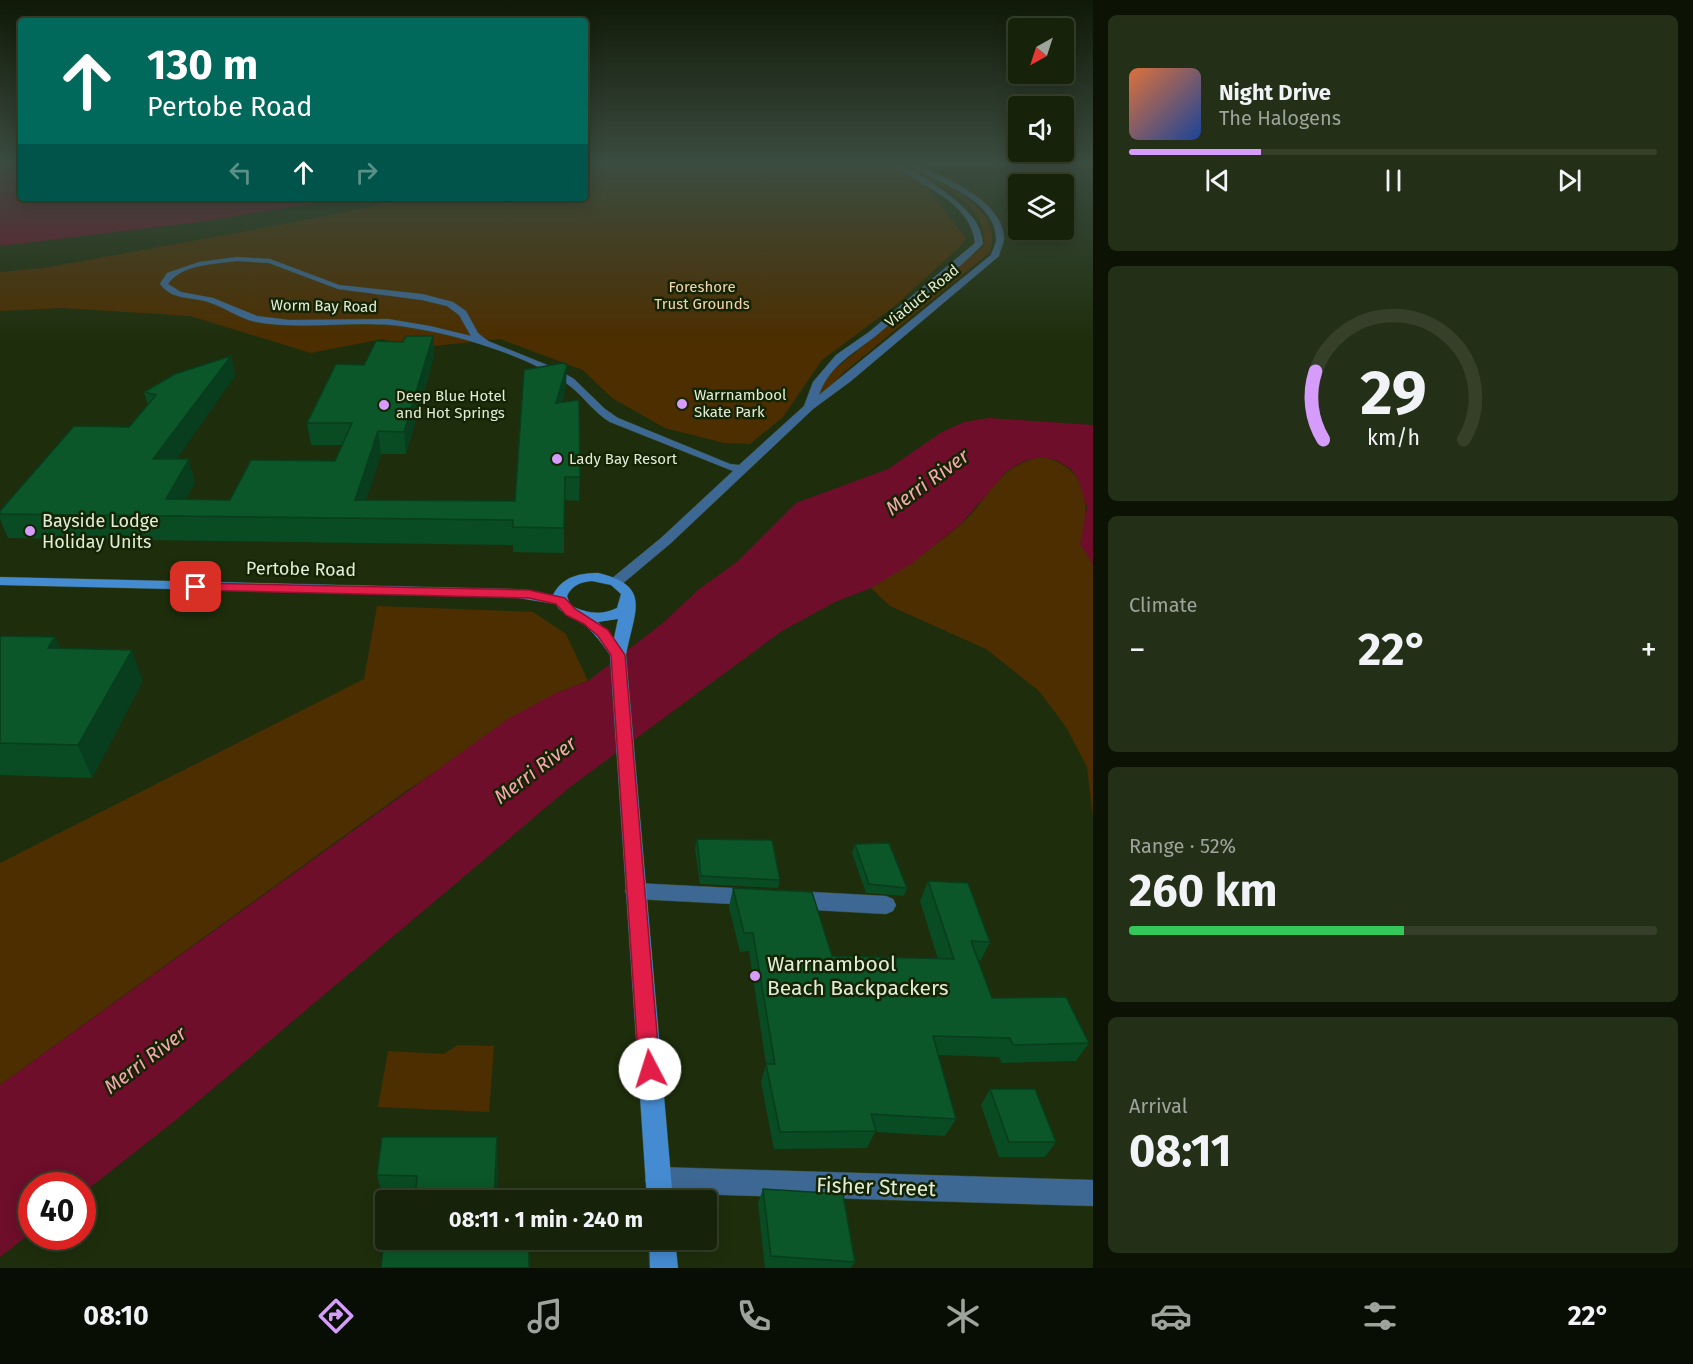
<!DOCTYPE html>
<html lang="en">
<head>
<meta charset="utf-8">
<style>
	:root { --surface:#162209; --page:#232f17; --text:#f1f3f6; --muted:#9ea49c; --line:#353f2a; --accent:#d59cfb }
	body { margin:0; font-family:"Fira Sans",sans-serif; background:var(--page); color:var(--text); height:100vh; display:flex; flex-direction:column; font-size:22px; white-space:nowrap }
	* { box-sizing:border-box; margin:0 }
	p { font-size:20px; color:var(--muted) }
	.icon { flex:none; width:33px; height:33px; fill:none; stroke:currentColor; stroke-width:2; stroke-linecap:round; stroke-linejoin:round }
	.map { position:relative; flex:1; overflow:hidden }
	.details { display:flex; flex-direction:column; gap:15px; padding:15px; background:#0c1305; width:600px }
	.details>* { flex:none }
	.guide { position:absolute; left:18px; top:18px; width:570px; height:183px; border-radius:6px; box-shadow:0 3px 15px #0003,0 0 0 2px var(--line); background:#00695c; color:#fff; overflow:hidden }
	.needle { width:39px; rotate:219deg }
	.controls { position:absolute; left:1008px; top:18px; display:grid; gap:12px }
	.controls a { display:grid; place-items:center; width:66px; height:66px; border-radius:6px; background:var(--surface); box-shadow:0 3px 15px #0003,0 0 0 2px var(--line); font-size:30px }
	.speed { position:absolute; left:18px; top:1172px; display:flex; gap:12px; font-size:30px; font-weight:700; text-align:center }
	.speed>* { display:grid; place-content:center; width:78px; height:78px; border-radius:50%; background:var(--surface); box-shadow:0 3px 15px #0003,0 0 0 2px var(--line); line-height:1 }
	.speed .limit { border:9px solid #d22; background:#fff; color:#111 }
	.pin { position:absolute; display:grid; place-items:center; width:51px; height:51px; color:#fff; margin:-26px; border-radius:12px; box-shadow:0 3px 9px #0006 }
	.me { position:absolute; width:66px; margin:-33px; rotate:355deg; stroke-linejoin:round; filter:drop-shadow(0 0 4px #0008) }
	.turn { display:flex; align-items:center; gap:21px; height:126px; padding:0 30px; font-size:27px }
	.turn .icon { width:78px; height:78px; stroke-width:2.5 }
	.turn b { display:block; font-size:42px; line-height:51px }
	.lanes { display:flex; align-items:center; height:57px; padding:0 30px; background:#0003; justify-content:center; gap:30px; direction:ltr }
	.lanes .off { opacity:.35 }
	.big { font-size:45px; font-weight:700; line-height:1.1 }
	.details .tile { flex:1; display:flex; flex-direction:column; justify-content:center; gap:9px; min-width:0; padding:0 21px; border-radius:9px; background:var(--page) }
	.details .dial { align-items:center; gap:0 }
	.dial svg { height:156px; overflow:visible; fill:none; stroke:var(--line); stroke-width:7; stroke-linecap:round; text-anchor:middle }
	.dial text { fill:var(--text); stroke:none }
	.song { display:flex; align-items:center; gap:18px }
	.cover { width:72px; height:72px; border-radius:9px; background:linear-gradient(135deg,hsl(20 70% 55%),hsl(220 70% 35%)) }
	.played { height:6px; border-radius:3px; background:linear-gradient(90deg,var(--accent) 25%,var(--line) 25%) }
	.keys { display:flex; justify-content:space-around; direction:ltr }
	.heat { display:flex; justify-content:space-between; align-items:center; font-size:33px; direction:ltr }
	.charge { height:9px; border-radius:4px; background:linear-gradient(90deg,#34c759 52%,var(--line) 0) }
	.trip { position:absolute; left:375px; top:1190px; width:342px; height:60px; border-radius:6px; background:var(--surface); box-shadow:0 3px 15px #0003,0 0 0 2px var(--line); font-weight:700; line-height:60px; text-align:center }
	.tabs { display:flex; height:96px; justify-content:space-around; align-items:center; background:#090e04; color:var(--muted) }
	.tabs .icon { width:42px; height:42px }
	.tabs .current { color:var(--accent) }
	.tabs b { font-size:27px; color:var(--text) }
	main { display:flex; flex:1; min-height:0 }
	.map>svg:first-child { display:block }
	.green { fill:#4c2e00 }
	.water { fill:#6e0e2b }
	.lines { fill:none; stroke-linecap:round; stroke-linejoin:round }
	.street-casing { stroke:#394929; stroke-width:1 }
	.secondary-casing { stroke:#394929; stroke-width:1 }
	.street { fill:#3e6894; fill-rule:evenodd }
	.secondary { fill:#458bd1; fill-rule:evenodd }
	.wall { fill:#094b23 }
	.shaded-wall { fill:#083d1d }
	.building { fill:#0b5729; stroke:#083d1d; stroke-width:1.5 }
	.route { fill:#e11d48; stroke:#92132f; stroke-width:1.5 }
	.poi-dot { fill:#d59cfb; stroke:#152403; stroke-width:2 }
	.labels { text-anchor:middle; stroke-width:5; stroke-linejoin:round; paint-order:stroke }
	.far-park-label { font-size:15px; fill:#f6d4ae; stroke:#152403 }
	.far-street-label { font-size:15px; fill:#e2edd9; stroke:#152403 }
	.far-poi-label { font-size:15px; fill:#e2edd9; stroke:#152403; text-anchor:start }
	.poi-label { font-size:18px; fill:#e2edd9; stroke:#152403; text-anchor:start }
	.street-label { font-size:18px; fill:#e2edd9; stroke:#152403 }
	.water-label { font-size:20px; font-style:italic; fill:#f7a7b1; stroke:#152403 }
	.near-poi-label { font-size:21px; fill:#e2edd9; stroke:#152403; text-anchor:start }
	.near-street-label { font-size:21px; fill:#e2edd9; stroke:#152403 }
</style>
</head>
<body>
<main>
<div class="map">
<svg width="1093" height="1268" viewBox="0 0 1093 1268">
	<rect width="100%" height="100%" fill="#1e2e0c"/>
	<path class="green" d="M 585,162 L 883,162 L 923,184 L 966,238 L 963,244 L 896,305 L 822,360 L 783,417 L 750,444 L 724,443 L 665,428 L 612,398 L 583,370 L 500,339 L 415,348 L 382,339 L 311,353 L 190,316 L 62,308 L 0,311 L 0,272 L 44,268 L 317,218 L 407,198 L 585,198 Z
		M 889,162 L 898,162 C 930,179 1009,206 989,253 L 843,373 L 821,397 L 814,393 L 834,370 L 984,246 C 988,194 925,181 889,162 Z
		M 1042,457 C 1089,467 1091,505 1080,544 L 1093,564 L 1093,818 L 1087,767 L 1066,727 L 1039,691 L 986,649 L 890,606 L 871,588 C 902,569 931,549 959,526 C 991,499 994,466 1042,457 Z
		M 377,606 L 533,612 L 566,634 L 588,681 L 556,693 L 406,791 L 0,1085 L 0,863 L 364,679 Z
		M 458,1045 L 494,1046 L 489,1112 L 378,1107 L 388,1051 L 444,1054 Z"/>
	<path class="water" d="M 0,162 L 21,162 L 21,198 L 346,198 L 199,222 L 0,246 Z
		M 963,162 L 1093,162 L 1093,168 L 1015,169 Z
		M 989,418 L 1093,425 L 1093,564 L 1080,544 L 1087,507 L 1078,479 L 1071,469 L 1058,461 L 1042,457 L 1024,461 L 1007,471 L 961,524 L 911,564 L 871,588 L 835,602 L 782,631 L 570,787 L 177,1119 L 83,1193 L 82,1185 L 32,1185 L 31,1233 L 0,1257 L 0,1085 L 508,719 L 556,693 L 588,681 L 664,622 L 698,590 L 738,561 L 796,503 L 888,469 L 942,432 L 964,422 Z"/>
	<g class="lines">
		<g class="street-casing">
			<path id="street" d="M 886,162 C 908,162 960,200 973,218 C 979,226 982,234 983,244 C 953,275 911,306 878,334 C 855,353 829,365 819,395 L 991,255 C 993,249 997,243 996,237 C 994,196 931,181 903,162 L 911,162 C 940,176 1003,199 1004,238 C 1004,243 1000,250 999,256 L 851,381 L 813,409 L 671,543 L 621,585 L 616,586 L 609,582 L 611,579 L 661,538 L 733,471 L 610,422 C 593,412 582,394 566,383 C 526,355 455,334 407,327 C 357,319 306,331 256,322 C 238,318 223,306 205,301 C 188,297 171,299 160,284 L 167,273 L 199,262 L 237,257 L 270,259 L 339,285 L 422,294 L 453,302 L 466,311 L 478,333 L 488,341 L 557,369 L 574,379 L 605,409 L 618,418 L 730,464 L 739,465 L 804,406 L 813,382 L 836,355 L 869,332 L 975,243 C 971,200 917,184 886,162 ZM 237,261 L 269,263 L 338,289 L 422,300 L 447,306 L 459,315 L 471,336 L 430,326 L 388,319 L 289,320 L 257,316 L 213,298 L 181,292 L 168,284 C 181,264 216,264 237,261 Z
				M 635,883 L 752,889 L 759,891 L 762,897 L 759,903 L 752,905 L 635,899 L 628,897 L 625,891 L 628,885 Z
				M 794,891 L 886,896 L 893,899 L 896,905 L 893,911 L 886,914 L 794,909 L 787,906 L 784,900 L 787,894 Z
				M 658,1167 L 1093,1180 L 1093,1206 L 658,1193 L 649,1189 L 645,1180 L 649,1171 Z"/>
		</g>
		<g class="secondary-casing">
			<path id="secondary" d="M 598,573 C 653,586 634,611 626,655 L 673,1200 L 647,1200 L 610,655 C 600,640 589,627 575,617 C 567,613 560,613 556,604 L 512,597 L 0,585 L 0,577 L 512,589 L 553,595 C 562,577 579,573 598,573 ZM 592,581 L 611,585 L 621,594 L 617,608 C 601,616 585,613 570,605 L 567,596 C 572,585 581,582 592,581 ZM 618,619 L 614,638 L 598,622 Z
				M 649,1239 L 675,1239 L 678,1268 L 650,1268 Z"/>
		</g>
		<use href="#street" class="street"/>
		<use href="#secondary" class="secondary"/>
	</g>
	<path class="wall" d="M 433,336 L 434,357 L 406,454 L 381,454 L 366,500 L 515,501 L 566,386 L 562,402 L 580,477 L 579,501 L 564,500 L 564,553 L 513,552 L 513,545 L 8,538 L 0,519 L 0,511 L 129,427 L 148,405 L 144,392 L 231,356 L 235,376 L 176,459 L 195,483 L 186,499 L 230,500 L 335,461 L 342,445 L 311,445 L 307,423 L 364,365 Z
		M 0,636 L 55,637 L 60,648 L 143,681 L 92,778 L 0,775 Z
		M 697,839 L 780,880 L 778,888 L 700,884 L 695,848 Z
		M 855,844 L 907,888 L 904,896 L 866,893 L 852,853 Z
		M 928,881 L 990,942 L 981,960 L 978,960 L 992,998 L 1089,1043 L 1076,1061 L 1002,1063 L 999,1057 L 938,1055 L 956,1119 L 945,1136 L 875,1132 L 867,1148 L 774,1149 L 761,1082 L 766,1064 L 749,951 L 740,952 L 729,907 L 733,888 L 832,956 L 938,959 L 920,901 Z
		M 990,1089 L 1056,1142 L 1045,1157 L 999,1157 L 981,1105 Z
		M 497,1137 L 498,1160 L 497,1200 L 415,1200 L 415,1197 L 383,1197 L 377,1175 Z
		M 763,1189 L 855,1262 L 851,1268 L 765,1268 L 758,1203 Z"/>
	<path class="shaded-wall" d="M 433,336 L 434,357 L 406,454 L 404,432 Z
		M 231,356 L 235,376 L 160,483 L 153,459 Z
		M 567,365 L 566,386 L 555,425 L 556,403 Z
		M 378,431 L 381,454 L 360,518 L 355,500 Z
		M 189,459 L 195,483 L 177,516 L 166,499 Z
		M 55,637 L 68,668 L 48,648 Z
		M 132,650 L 143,681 L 92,778 L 78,745 Z
		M 497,1137 L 498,1160 L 497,1200 L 494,1200 Z
		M 529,1239 L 530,1239 L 530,1268 L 529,1268 Z"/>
	<path class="building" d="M 406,336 L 433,336 L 404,432 L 378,431 L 355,500 L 515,501 L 524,370 L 563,363 L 567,365 L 556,403 L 579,400 L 580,477 L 565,477 L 564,528 L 513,527 L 513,520 L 0,514 L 0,511 L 74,426 L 129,427 L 156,395 L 144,392 L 175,374 L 231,356 L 153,459 L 189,459 L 166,499 L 230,500 L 251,460 L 335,461 L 352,423 L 307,423 L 336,364 L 364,365 L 376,341 L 403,342 Z
		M 0,636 L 55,637 L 48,648 L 132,650 L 78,745 L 0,743 Z
		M 697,839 L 772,840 L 780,880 L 701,876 Z
		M 889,843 L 907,888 L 869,884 L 855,844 Z
		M 928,881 L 968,883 L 990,942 L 971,941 L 992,998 L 1066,997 L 1089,1043 L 1013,1045 L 1010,1038 L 933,1036 L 956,1119 L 871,1114 L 876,1131 L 780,1132 L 766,1064 L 775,1064 L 753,933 L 744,933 L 733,888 L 812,892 L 832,956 L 954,959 Z
		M 990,1089 L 1035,1089 L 1056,1142 L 1009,1142 Z
		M 382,1137 L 497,1137 L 494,1200 L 415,1200 L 417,1176 L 377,1175 Z
		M 763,1189 L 843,1194 L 855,1262 L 771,1256 Z
		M 411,1239 L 529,1239 L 529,1268 L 381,1268 L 383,1249 L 410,1249 Z"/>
	<linearGradient id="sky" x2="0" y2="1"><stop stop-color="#101907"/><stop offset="0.48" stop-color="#3b4c40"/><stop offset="1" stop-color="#3b4c40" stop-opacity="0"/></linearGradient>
	<rect width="1093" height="340" fill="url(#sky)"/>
	<path class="route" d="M 196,583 L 529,590 L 565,598 L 575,609 L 608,630 L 625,655 L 660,1069 L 657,1076 L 650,1079 L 642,1076 L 639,1069 L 611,655 L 598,636 L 584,624 L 566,615 L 556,604 L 529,598 L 192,590 L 190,587 Z"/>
	<g class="poi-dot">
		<circle cx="682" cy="404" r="6"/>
		<circle cx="384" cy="405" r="6"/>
		<circle cx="557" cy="459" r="6"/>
		<circle cx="30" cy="531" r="6"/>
		<circle cx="755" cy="976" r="6"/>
	</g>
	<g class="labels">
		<g class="far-park-label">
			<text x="702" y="292">Foreshore<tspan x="702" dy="17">Trust Grounds</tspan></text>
		</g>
		<g class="far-street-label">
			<text transform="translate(922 296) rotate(-39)" y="5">Viaduct Road</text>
			<text transform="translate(324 306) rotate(1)" y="5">Worm Bay Road</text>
		</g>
		<g class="far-poi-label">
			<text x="694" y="400">Warrnambool<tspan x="694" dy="17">Skate Park</tspan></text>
			<text x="396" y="401">Deep Blue Hotel<tspan x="396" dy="17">and Hot Springs</tspan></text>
			<text x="569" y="464">Lady Bay Resort</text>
		</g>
		<g class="poi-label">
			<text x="42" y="527">Bayside Lodge<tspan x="42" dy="21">Holiday Units</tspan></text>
		</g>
		<g class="street-label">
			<text transform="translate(301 569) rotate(1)" y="6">Pertobe Road</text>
		</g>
		<g class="water-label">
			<text transform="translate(927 482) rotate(-36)" y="7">Merri River</text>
			<text transform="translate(535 770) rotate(-37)" y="7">Merri River</text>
			<text transform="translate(145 1060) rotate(-37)" y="7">Merri River</text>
		</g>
		<g class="near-poi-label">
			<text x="767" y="971">Warrnambool<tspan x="767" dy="24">Beach Backpackers</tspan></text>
		</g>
		<g class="near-street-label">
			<text transform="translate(876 1187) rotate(2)" y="7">Fisher Street</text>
		</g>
	</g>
</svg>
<div class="controls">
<a><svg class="needle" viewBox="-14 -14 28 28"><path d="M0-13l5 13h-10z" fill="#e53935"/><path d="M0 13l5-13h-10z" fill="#9ea49c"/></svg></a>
<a><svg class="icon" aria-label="sound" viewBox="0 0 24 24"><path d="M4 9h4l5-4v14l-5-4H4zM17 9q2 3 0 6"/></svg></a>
<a><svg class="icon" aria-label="layers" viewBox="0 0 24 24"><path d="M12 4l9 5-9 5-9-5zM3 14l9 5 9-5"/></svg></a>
</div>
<div class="speed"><div class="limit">40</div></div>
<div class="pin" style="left:196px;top:587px;background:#d93025"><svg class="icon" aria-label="arrive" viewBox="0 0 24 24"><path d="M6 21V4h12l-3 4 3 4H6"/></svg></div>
<svg class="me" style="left:650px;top:1069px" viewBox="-20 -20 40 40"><circle r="19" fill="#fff"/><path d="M0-13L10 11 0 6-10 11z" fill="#e11d48"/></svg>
<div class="trip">08:11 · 1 min · 240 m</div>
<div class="guide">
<div class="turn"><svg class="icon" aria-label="ahead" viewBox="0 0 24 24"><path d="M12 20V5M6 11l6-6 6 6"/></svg><div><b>130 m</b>Pertobe Road</div></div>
<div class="lanes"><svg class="icon off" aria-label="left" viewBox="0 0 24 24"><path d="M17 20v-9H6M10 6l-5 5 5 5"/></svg><svg class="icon" aria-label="ahead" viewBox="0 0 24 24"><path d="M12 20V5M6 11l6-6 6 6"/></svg><svg class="icon off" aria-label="right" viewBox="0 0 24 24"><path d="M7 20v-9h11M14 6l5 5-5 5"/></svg></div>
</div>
</div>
<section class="details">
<div class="tile">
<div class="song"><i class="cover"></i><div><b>Night Drive</b><p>The Halogens</p></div></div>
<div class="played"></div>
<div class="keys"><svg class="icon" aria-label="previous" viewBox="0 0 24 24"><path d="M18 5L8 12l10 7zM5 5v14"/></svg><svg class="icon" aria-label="pause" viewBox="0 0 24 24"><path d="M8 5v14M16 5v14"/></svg><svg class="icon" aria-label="next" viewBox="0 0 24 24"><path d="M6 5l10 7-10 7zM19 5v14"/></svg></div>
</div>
<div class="tile dial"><svg viewBox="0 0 100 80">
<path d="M14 69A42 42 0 1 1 86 69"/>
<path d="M14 69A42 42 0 0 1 10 34" stroke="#d59cfb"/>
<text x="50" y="56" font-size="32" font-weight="700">29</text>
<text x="50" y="72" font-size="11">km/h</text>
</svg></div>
<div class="tile"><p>Climate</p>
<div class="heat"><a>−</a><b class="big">22°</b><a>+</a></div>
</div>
<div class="tile"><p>Range · 52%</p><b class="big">260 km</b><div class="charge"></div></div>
<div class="tile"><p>Arrival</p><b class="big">08:11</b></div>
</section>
</main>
<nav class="tabs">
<b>08:10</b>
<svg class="icon current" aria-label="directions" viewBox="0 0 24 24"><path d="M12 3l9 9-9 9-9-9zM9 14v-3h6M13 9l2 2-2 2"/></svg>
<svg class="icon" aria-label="music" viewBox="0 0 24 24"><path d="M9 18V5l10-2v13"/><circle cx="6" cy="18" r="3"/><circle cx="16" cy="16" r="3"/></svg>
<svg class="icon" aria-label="phone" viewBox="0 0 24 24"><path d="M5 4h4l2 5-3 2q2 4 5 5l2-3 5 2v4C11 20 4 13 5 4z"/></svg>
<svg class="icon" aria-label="climate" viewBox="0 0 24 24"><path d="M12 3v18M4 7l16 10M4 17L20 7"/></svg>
<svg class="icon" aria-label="car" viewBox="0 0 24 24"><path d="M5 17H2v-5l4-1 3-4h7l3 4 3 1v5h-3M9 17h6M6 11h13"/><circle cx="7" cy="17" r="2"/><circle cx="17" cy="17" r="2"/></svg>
<svg class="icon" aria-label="filters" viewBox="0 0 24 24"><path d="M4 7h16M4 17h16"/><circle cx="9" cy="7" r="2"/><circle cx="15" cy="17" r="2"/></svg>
<b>22°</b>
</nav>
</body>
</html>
